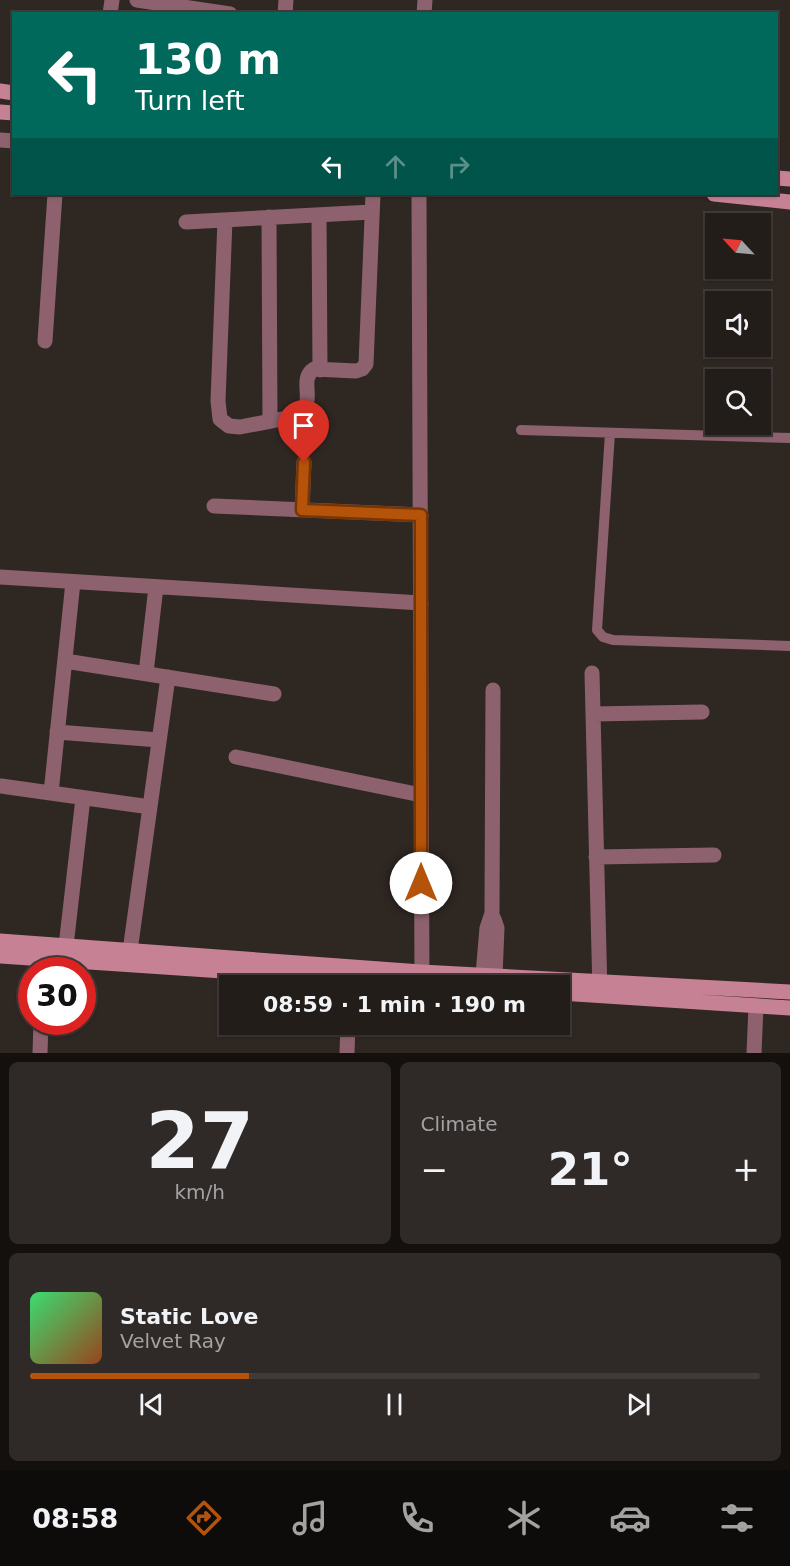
<!DOCTYPE html>
<html lang="en">
<head>
<meta charset="utf-8">
<style>
	:root { --surface:#231d1a; --page:#2f2a27; --text:#f1f3f6; --muted:#a3a2a2; --line:#403b39; --accent:#b45309 }
	body { margin:0; font-family:"DejaVu Sans",sans-serif; background:var(--page); color:var(--text); height:100vh; display:flex; flex-direction:column; font-size:22px; white-space:nowrap }
	* { box-sizing:border-box; margin:0 }
	p { font-size:20px; color:var(--muted) }
	.icon { flex:none; width:33px; height:33px; fill:none; stroke:currentColor; stroke-width:2; stroke-linecap:round; stroke-linejoin:round }
	.map { position:relative; height:1053px; overflow:hidden }
	.panel { display:flex; flex-direction:column; gap:9px; padding:9px; background:#13100e; flex:1 }
	.panel>* { flex:none }
	.banner { position:absolute; left:12px; top:12px; width:766px; height:183px; border-radius:0px; box-shadow:0 2px 4px #0004,0 0 0 2px var(--line); background:#00695c; color:#fff; overflow:hidden }
	.needle { width:39px; rotate:296deg }
	.buttons { position:absolute; left:705px; top:213px; display:grid; gap:12px }
	.buttons a { display:grid; place-items:center; width:66px; height:66px; border-radius:0px; background:var(--surface); box-shadow:0 2px 4px #0004,0 0 0 2px var(--line); font-size:30px }
	.speed { position:absolute; left:18px; top:957px; display:flex; gap:12px; font-size:30px; font-weight:700; text-align:center }
	.speed>* { display:grid; place-content:center; width:78px; height:78px; border-radius:50%; background:var(--surface); box-shadow:0 2px 4px #0004,0 0 0 2px var(--line); line-height:1 }
	.speed .limit { border:9px solid #d22; background:#fff; color:#111 }
	.pin { position:absolute; display:grid; place-items:center; width:51px; height:51px; color:#fff; margin:-62px -26px; border-radius:50% 50% 50% 0; rotate:-45deg; box-shadow:0 0 6px #0007 }
	.pin .icon { rotate:45deg }
	.me { position:absolute; width:66px; margin:-33px; rotate:0deg; stroke-linejoin:round; filter:drop-shadow(0 0 4px #0008) }
	.turn { display:flex; align-items:center; gap:21px; height:126px; padding:0 24px; font-size:27px }
	.turn .icon { width:78px; height:78px; stroke-width:2.5 }
	.turn b { display:block; font-size:42px; line-height:51px }
	.lanes { display:flex; align-items:center; height:57px; padding:0 24px; background:#0003; justify-content:center; gap:30px; direction:ltr }
	.lanes .off { opacity:.35 }
	.big { font-size:45px; font-weight:800; line-height:1.1 }
	.panel .widget { flex:1; display:flex; flex-direction:column; justify-content:center; gap:9px; min-width:0; padding:0 21px; border-radius:9px; background:var(--page) }
	.panel .dial { align-items:center; gap:0 }
	.dial b { font-size:78px; line-height:1 }
	.song { display:flex; align-items:center; gap:18px }
	.cover { width:72px; height:72px; border-radius:9px; background:linear-gradient(135deg,hsl(140 70% 55%),hsl(20 70% 35%)) }
	.played { height:6px; border-radius:3px; background:linear-gradient(90deg,var(--accent) 30%,var(--line) 30%) }
	.keys { display:flex; justify-content:space-around; direction:ltr }
	.heat { display:flex; justify-content:space-between; align-items:center; font-size:33px; direction:ltr }
	.panel .tiles { flex:1; display:grid; gap:9px; grid-template-columns:1fr 1fr }
	.widget:last-child { grid-column:span 2 }
	.trip { position:absolute; left:219px; top:975px; width:351px; height:60px; border-radius:0px; background:var(--surface); box-shadow:0 2px 4px #0004,0 0 0 2px var(--line); font-weight:800; line-height:60px; text-align:center }
	.tabs { display:flex; height:96px; justify-content:space-around; align-items:center; background:#0e0c0a; color:var(--muted) }
	.tabs .icon { width:42px; height:42px }
	.tabs .selected { color:var(--accent) }
	.tabs b { font-size:27px; color:var(--text) }
	.map>svg:first-child { display:block }
	.lines { fill:none; stroke-linecap:round; stroke-linejoin:round }
	.lane { stroke:#8d626e; stroke-width:10 }
	.street { stroke:#8d626e; stroke-width:15 }
	.secondary { stroke:#c68195; stroke-width:15 }
	.route-casing { stroke:#753606; stroke-width:15 }
	.route { stroke:#b45309; stroke-width:10 }
</style>
</head>
<body>
<div class="map">
<svg width="790" height="1053" viewBox="0 0 790 1053">
	<rect width="100%" height="100%" fill="#2f2722"/>
	<g class="lines">
		<path class="lane" d="M 521,430 L 790,438
			M 610,433 L 597,630 L 603,637 L 613,640 L 790,646"/>
		<path class="street" d="M 137,0 L 230,14
			M 110,14 L 112,0
			M 285,14 L 286,0
			M 424,14 L 425,0
			M 0,140 L 14,141
			M 419,194 L 422,984
			M 319,215 L 320,370
			M 269,217 L 270,421
			M 225,220 L 218,401 L 220,419 L 229,426 L 240,427 L 298,416 C 299,414 304,410 305,408 C 312,395 300,378 314,369 L 356,371 L 362,369 L 366,364 L 373,194
			M 186,222 L 372,212
			M 45,341 L 55,194
			M 214,506 L 421,515
			M 302,510 L 304,462
			M 0,577 L 421,603
			M 65,661 L 274,694
			M 146,673 L 156,587
			M 592,673 L 600,993
			M 593,714 L 702,712
			M 57,732 L 159,740
			M 236,757 L 421,795
			M 1,786 L 150,807
			M 51,793 L 73,582
			M 596,857 L 714,855
			M 494,919 L 497,928 L 495,976
			M 66,946 L 83,798
			M 130,951 L 168,677
			M 483,975 L 487,928 L 492,913 L 493,690
			M 40,1053 L 41,1022
			M 347,1053 L 348,1024
			M 754,1053 L 756,1006"/>
		<path class="secondary" d="M 0,91 L 14,93
			M 0,112 L 14,113
			M 777,178 L 790,179
			M 714,194 L 790,202
			M 0,941 L 421,972 L 790,992
			M 0,956 L 448,986
			M 560,993 L 790,1008"/>
	</g>
	<g class="lines">
		<g class="route-casing">
			<path id="route" d="M 304,462 L 302,510 L 421,515 L 421,883"/>
		</g>
		<use href="#route" class="route"/>
	</g>
</svg>
<div class="buttons">
<a><svg class="needle" viewBox="-14 -14 28 28"><path d="M0-13l5 13h-10z" fill="#e53935"/><path d="M0 13l5-13h-10z" fill="#a3a2a2"/></svg></a>
<a><svg class="icon" aria-label="sound" viewBox="0 0 24 24"><path d="M4 9h4l5-4v14l-5-4H4zM17 9q2 3 0 6"/></svg></a>
<a><svg class="icon" aria-label="search" viewBox="0 0 24 24"><circle cx="10" cy="10" r="6"/><path d="M15 15l6 6"/></svg></a>
</div>
<div class="speed"><div class="limit">30</div></div>
<div class="pin" style="left:304px;top:462px;background:#d93025"><svg class="icon" aria-label="arrive" viewBox="0 0 24 24"><path d="M6 21V4h12l-3 4 3 4H6"/></svg></div>
<svg class="me" style="left:421px;top:883px" viewBox="-20 -20 40 40"><circle r="19" fill="#fff"/><path d="M0-13L10 11 0 6-10 11z" fill="#b45309"/></svg>
<div class="trip">08:59 · 1 min · 190 m</div>
<div class="banner">
<div class="turn"><svg class="icon" aria-label="left" viewBox="0 0 24 24"><path d="M17 20v-9H6M10 6l-5 5 5 5"/></svg><div><b>130 m</b>Turn left</div></div>
<div class="lanes"><svg class="icon" aria-label="left" viewBox="0 0 24 24"><path d="M17 20v-9H6M10 6l-5 5 5 5"/></svg><svg class="icon off" aria-label="ahead" viewBox="0 0 24 24"><path d="M12 20V5M6 11l6-6 6 6"/></svg><svg class="icon off" aria-label="right" viewBox="0 0 24 24"><path d="M7 20v-9h11M14 6l5 5-5 5"/></svg></div>
</div>
</div>
<section class="panel">
<div class="tiles">
<div class="widget dial"><b>27</b><p>km/h</p></div>
<div class="widget"><p>Climate</p>
<div class="heat"><a>−</a><b class="big">21°</b><a>+</a></div>
</div>
<div class="widget">
<div class="song"><i class="cover"></i><div><b>Static Love</b><p>Velvet Ray</p></div></div>
<div class="played"></div>
<div class="keys"><svg class="icon" aria-label="previous" viewBox="0 0 24 24"><path d="M18 5L8 12l10 7zM5 5v14"/></svg><svg class="icon" aria-label="pause" viewBox="0 0 24 24"><path d="M8 5v14M16 5v14"/></svg><svg class="icon" aria-label="next" viewBox="0 0 24 24"><path d="M6 5l10 7-10 7zM19 5v14"/></svg></div>
</div>
</div>
</section>
<nav class="tabs">
<b>08:58</b>
<svg class="icon selected" aria-label="directions" viewBox="0 0 24 24"><path d="M12 3l9 9-9 9-9-9zM9 14v-3h6M13 9l2 2-2 2"/></svg>
<svg class="icon" aria-label="music" viewBox="0 0 24 24"><path d="M9 18V5l10-2v13"/><circle cx="6" cy="18" r="3"/><circle cx="16" cy="16" r="3"/></svg>
<svg class="icon" aria-label="phone" viewBox="0 0 24 24"><path d="M5 4h4l2 5-3 2q2 4 5 5l2-3 5 2v4C11 20 4 13 5 4z"/></svg>
<svg class="icon" aria-label="climate" viewBox="0 0 24 24"><path d="M12 3v18M4 7l16 10M4 17L20 7"/></svg>
<svg class="icon" aria-label="car" viewBox="0 0 24 24"><path d="M5 17H2v-5l4-1 3-4h7l3 4 3 1v5h-3M9 17h6M6 11h13"/><circle cx="7" cy="17" r="2"/><circle cx="17" cy="17" r="2"/></svg>
<svg class="icon" aria-label="filters" viewBox="0 0 24 24"><path d="M4 7h16M4 17h16"/><circle cx="9" cy="7" r="2"/><circle cx="15" cy="17" r="2"/></svg>
</nav>
</body>
</html>
